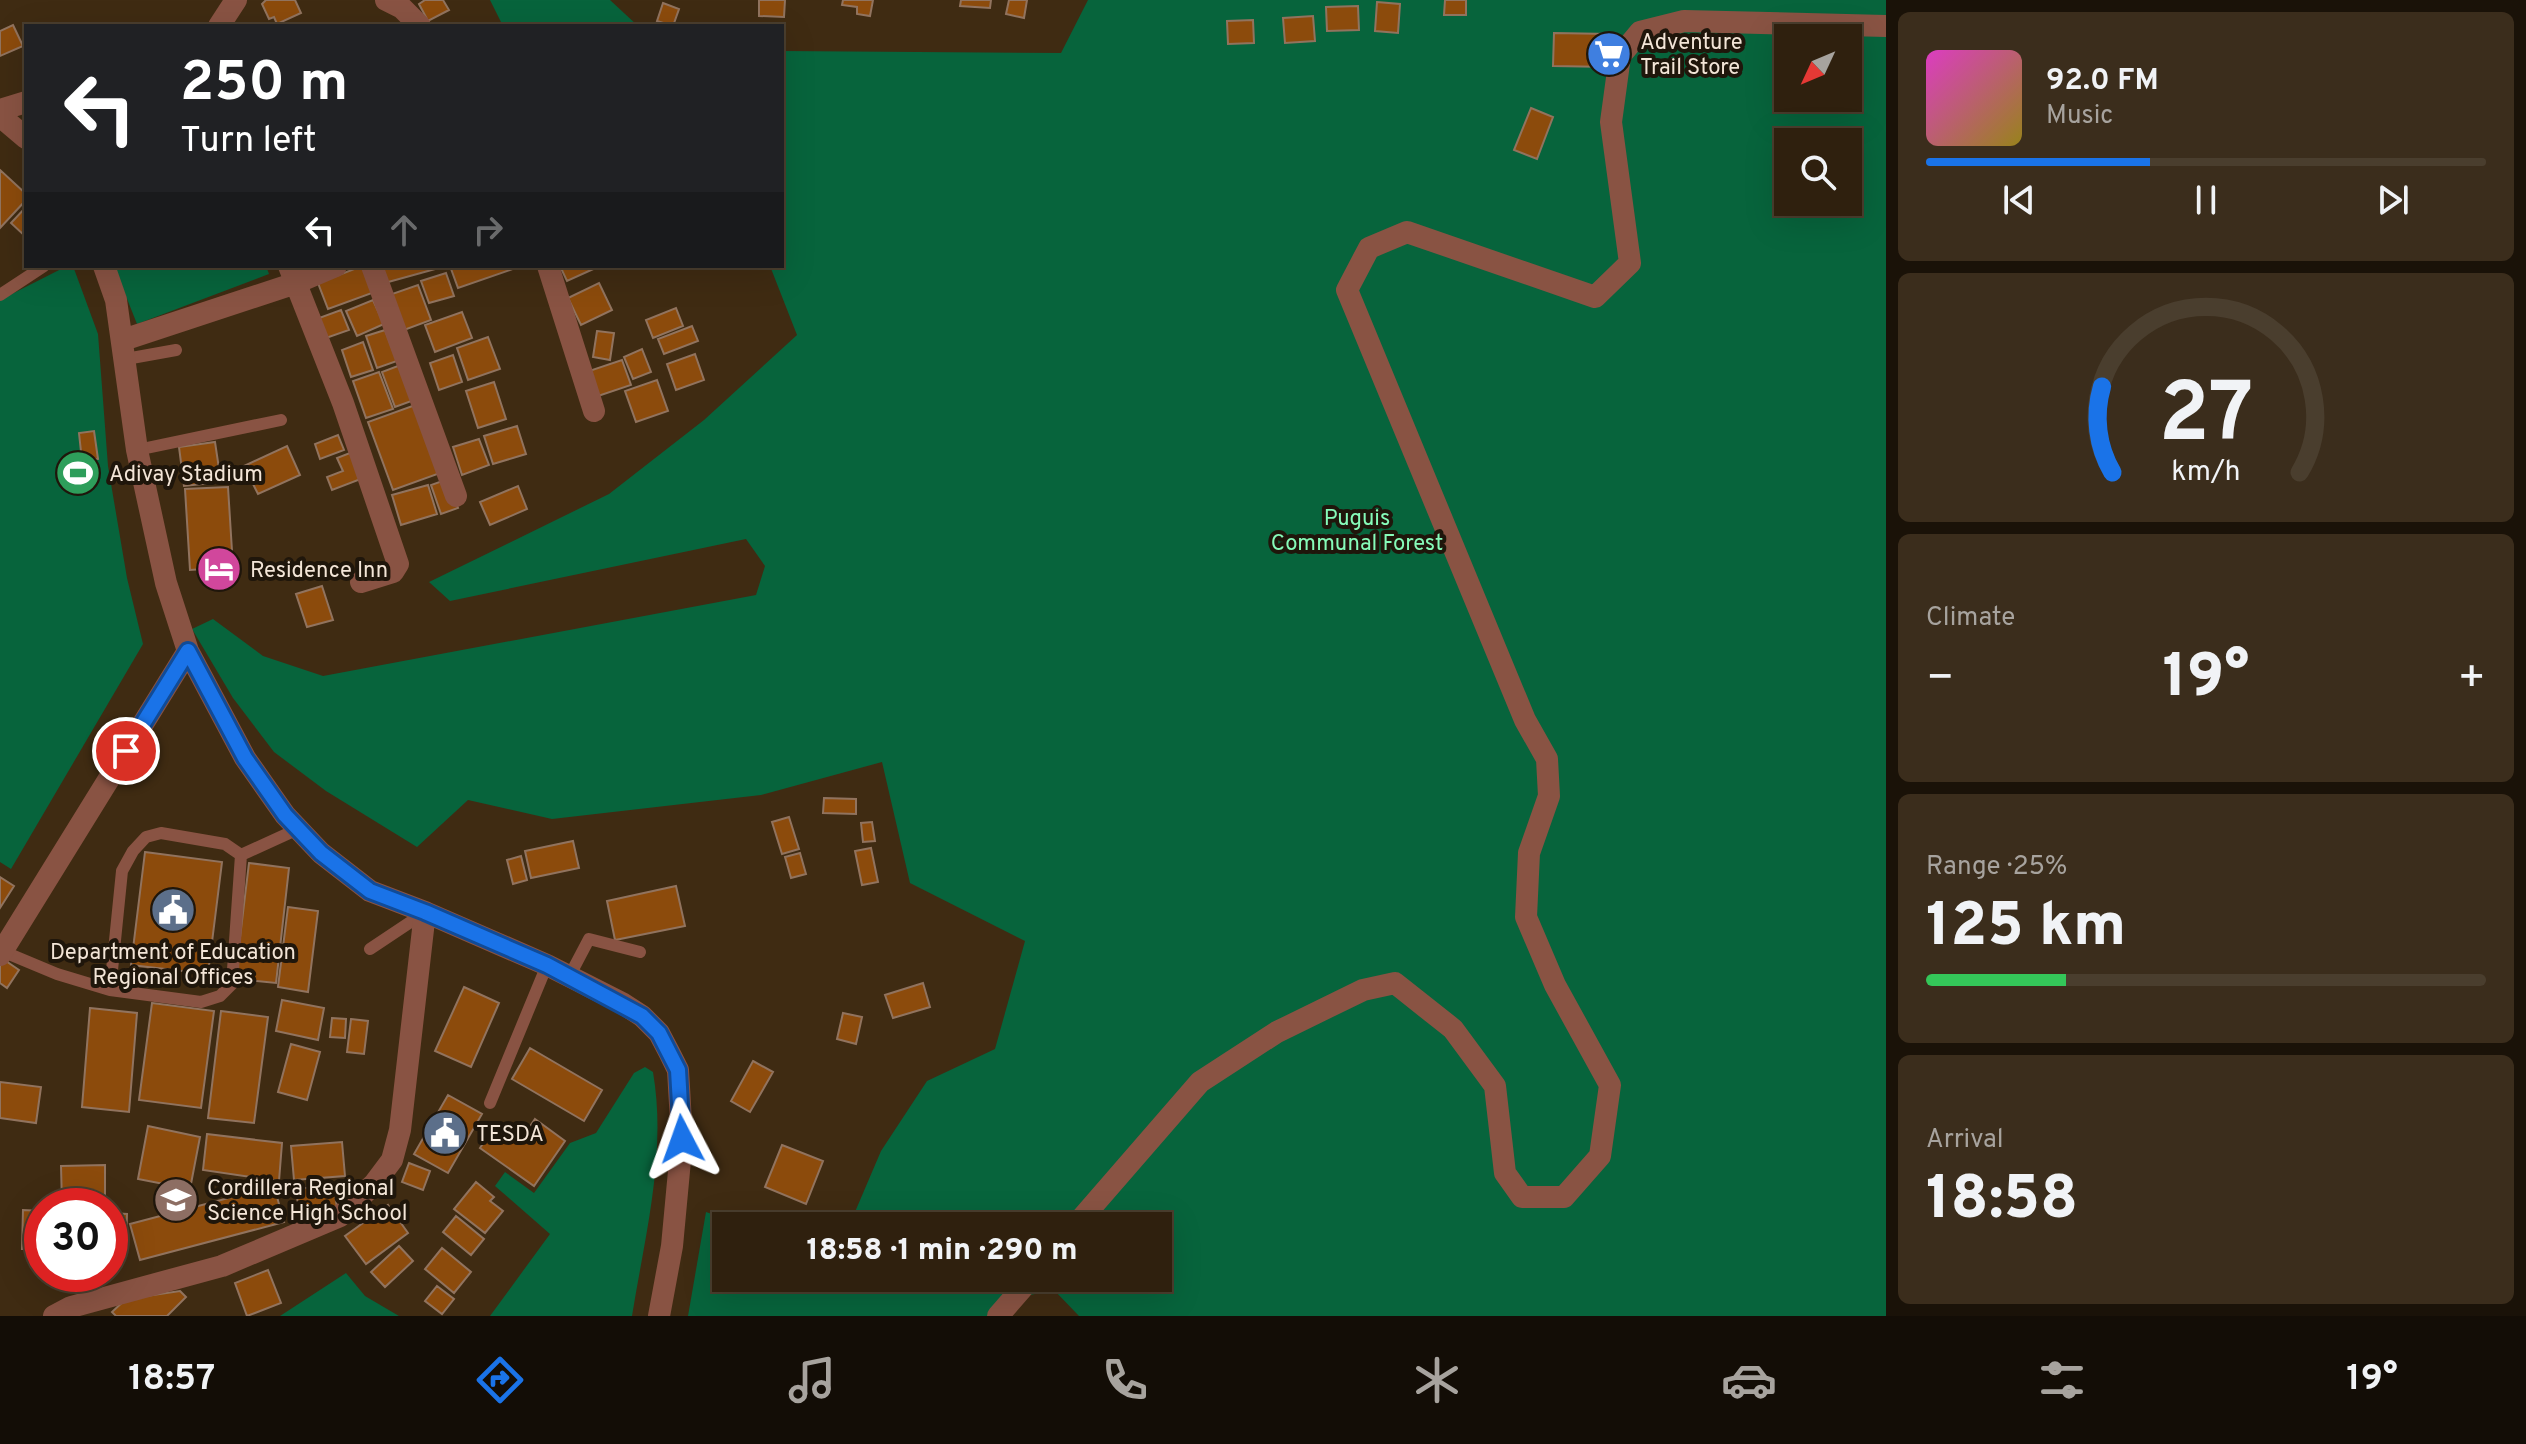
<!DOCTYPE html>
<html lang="en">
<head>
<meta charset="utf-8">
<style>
	:root { --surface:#2f200e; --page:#3b2d1c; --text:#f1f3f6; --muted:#a7a39e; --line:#4a3e2e; --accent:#1a73e8 }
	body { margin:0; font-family:Overpass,sans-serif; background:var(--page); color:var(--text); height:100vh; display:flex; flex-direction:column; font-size:30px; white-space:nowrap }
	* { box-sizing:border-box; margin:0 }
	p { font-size:26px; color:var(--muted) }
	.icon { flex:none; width:44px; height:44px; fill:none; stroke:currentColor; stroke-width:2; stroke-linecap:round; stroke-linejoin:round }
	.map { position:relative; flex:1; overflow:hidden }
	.details { display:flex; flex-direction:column; gap:12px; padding:12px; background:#1a1208; width:640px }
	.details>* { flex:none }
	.guide { position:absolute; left:24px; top:24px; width:760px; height:244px; border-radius:0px; box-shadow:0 8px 32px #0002,0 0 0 2px var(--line); background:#202124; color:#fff; overflow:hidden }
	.needle { width:52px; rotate:226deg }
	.buttons { position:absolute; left:1774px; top:24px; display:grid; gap:16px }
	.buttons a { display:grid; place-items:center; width:88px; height:88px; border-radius:0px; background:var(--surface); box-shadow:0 8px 32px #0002,0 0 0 2px var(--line); font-size:40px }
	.speed { position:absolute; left:24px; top:1188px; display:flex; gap:16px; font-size:40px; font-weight:700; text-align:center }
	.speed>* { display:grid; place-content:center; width:104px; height:104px; border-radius:50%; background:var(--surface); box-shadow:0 8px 32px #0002,0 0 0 2px var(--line); line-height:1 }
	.speed .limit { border:12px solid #d22; background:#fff; color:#111 }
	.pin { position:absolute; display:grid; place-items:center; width:68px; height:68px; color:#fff; margin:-34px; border:4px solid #fff; border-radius:50%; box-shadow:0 2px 8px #0007 }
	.me { position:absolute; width:88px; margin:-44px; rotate:356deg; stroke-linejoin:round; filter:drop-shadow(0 0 6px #0008) }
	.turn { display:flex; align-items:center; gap:28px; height:168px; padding:0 24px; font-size:36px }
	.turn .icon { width:104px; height:104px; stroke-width:2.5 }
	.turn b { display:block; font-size:56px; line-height:68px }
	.lanes { display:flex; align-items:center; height:76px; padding:0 24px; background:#0003; justify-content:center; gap:40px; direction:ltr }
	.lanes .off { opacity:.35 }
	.big { font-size:60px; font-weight:800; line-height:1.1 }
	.details .card { flex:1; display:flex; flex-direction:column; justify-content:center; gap:12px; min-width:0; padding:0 28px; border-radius:12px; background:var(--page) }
	.details .dial { align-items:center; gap:0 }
	.dial svg { height:208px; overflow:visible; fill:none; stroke:var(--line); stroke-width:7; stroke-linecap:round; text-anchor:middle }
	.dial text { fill:var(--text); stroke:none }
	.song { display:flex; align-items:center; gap:24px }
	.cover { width:96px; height:96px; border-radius:12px; background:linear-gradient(135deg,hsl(310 70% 55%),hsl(50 70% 35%)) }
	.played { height:8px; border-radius:4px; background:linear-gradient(90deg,var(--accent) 40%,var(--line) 40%) }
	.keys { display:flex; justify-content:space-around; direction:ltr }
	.heat { display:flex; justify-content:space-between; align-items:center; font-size:44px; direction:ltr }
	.charge { height:12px; border-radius:6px; background:linear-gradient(90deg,#34c759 25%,var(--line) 0) }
	.trip { position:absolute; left:712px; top:1212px; width:460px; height:80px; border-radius:0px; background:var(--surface); box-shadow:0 8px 32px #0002,0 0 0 2px var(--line); font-weight:800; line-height:80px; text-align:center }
	.tabs { display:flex; height:128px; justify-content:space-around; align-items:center; background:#130d06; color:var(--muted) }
	.tabs .icon { width:56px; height:56px }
	.tabs .on { color:var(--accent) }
	.tabs b { font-size:36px; color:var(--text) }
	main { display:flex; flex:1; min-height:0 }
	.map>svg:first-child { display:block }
	.green { fill:#07643c; fill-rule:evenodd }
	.building { fill:#8c4b0c; stroke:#91735e; stroke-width:2 }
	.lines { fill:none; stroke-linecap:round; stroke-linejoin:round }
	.service { stroke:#895343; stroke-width:12 }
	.minor { stroke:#895343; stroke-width:22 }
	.route-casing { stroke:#114b97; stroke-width:20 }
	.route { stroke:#1a73e8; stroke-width:14 }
	.labels { text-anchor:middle; stroke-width:8; stroke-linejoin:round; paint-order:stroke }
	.poi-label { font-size:22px; fill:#f3e5d7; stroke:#1f160b; text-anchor:start }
	.park-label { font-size:22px; fill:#86fbb9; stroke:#1f160b }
</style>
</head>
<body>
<main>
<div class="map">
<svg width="1886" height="1316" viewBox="0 0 1886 1316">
	<rect width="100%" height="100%" fill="#3f2b12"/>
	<path class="green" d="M 490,0 L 610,0 L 638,26 L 503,26 Z
		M 1088,0 L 1886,0 L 1886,1316 L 1079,1316 L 1054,1290 L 1011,1299 L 1000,1316 L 688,1316 L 706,1212 L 747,1226 L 726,1226 L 726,1278 L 1158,1278 L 1158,1226 L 849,1226 L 881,1151 L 927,1081 L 995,1049 L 1025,941 L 910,883 L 882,762 L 761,795 L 552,819 L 468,800 L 417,847 L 326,791 L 274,752 L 233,698 L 192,629 L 213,619 L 263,656 L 323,676 L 756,595 L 765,566 L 746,539 L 450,601 L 429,582 L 609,494 L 704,420 L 797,335 L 770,266 L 782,266 L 782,51 L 1061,53 ZM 1788,38 L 1848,38 L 1848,98 L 1788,98 ZM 1788,142 L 1848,142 L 1848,202 L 1788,202 Z
		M 67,266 L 73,266 L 98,334 L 108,466 L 127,578 L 143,644 L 11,869 L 0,862 L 0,300 Z
		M 114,266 L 266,266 L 269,274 L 137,324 Z
		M 645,1067 L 653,1072 C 667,1154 645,1235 632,1316 L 490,1316 L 550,1234 L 495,1186 L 505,1172 L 534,1193 L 570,1143 L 596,1133 L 634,1073 Z
		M 346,1273 L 365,1296 L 399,1316 L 280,1316 Z"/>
	<path class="building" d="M 266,0 L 295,0 L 301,13 L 277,24 L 274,17 L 269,19 L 262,4 Z
		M 425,0 L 443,0 L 449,10 L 428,21 L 419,4 Z
		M 759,0 L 785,0 L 784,17 L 759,16 Z
		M 843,0 L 873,0 L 870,16 L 857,14 L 857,7 L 842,5 Z
		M 961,0 L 991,0 L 990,8 L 960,6 Z
		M 1009,0 L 1027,0 L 1024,18 L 1006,14 Z
		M 1445,0 L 1466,0 L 1466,15 L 1444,15 Z
		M 1377,2 L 1400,4 L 1398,33 L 1375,31 Z
		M 663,3 L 679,9 L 673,26 L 657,21 Z
		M 1358,6 L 1359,30 L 1327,31 L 1326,7 Z
		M 1313,16 L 1315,41 L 1285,43 L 1283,18 Z
		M 1253,20 L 1254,43 L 1228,44 L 1227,21 Z
		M 13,25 L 23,46 L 0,56 L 0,31 Z
		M 1554,33 L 1611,34 L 1610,67 L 1553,66 Z
		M 1531,108 L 1553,117 L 1537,159 L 1514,150 Z
		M 0,170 L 26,194 L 26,200 L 0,228 Z
		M 26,207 L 26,237 L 11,223 Z
		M 362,266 L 372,293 L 328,309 L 318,283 Z
		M 375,266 L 439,266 L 439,268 L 381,284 Z
		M 450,266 L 512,266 L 513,269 L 458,288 Z
		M 560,266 L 600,266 L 567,281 Z
		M 446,273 L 454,296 L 429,303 L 421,281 Z
		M 599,283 L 612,310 L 581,325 L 568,298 Z
		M 418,285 L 431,320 L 404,330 L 392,294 Z
		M 373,300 L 384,324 L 357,336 L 346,311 Z
		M 676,308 L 683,326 L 653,338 L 646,320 Z
		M 341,310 L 349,330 L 326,338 L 319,318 Z
		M 462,312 L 472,338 L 435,352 L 425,325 Z
		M 692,326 L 698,341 L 664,354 L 658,339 Z
		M 385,330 L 397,361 L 377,368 L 366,336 Z
		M 597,331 L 614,333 L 610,360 L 593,357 Z
		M 488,337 L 500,369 L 468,380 L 457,348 Z
		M 363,342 L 373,370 L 351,377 L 342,350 Z
		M 642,349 L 651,372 L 633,379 L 624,357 Z
		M 695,354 L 704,380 L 676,390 L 667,364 Z
		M 453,355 L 462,382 L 439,390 L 430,363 Z
		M 622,360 L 631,385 L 598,396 L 589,371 Z
		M 403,364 L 417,399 L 395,407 L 382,372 Z
		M 379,372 L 393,409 L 366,418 L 353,381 Z
		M 657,380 L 668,411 L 636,422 L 625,391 Z
		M 494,382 L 506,419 L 478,428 L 466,391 Z
		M 418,404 L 443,472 L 393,490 L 368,422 Z
		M 517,426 L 526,454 L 493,464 L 484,436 Z
		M 94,431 L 98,459 L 82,461 L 79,433 Z
		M 338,435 L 344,450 L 320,459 L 315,444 Z
		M 479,439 L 489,465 L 462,475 L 453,447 Z
		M 215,442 L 221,482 L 184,486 L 179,447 Z
		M 287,446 L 300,475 L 258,494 L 244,466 Z
		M 355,451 L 366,477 L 332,490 L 327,477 L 343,471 L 337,458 Z
		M 448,479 L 458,508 L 441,514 L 431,485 Z
		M 428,485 L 437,514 L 401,525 L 392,495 Z
		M 518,486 L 527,509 L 490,525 L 480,502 Z
		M 228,487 L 233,567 L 190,570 L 185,489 Z
		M 322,586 L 333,620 L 307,627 L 296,594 Z
		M 824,798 L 856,799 L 856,814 L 823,813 Z
		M 789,817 L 799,849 L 782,854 L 772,822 Z
		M 872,822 L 875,841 L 863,842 L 861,823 Z
		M 573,841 L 579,868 L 531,878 L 525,851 Z
		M 871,848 L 878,882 L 862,885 L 855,851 Z
		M 145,852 L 222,862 L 208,974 L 131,965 Z
		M 800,853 L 806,874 L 791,878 L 785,857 Z
		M 521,856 L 527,880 L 513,884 L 507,860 Z
		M 249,863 L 289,868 L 276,983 L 235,979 Z
		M 0,877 L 14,886 L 0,908 Z
		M 676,886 L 685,926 L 615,940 L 607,901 Z
		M 288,907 L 318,911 L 308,992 L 278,987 Z
		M 3,959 L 19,970 L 7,988 L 0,983 L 0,963 Z
		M 923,983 L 930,1007 L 893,1018 L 885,995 Z
		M 464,987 L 499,1003 L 471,1067 L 435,1051 Z
		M 282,1000 L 324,1008 L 318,1040 L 276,1031 Z
		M 152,1003 L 214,1011 L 201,1108 L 139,1100 Z
		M 90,1008 L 137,1013 L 129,1112 L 82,1107 Z
		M 221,1011 L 268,1017 L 254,1123 L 208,1118 Z
		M 843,1013 L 862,1017 L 856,1044 L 837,1039 Z
		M 332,1018 L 346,1019 L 345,1038 L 330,1037 Z
		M 351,1019 L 368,1021 L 364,1054 L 347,1052 Z
		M 291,1044 L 320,1052 L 307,1100 L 278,1092 Z
		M 530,1048 L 602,1090 L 584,1121 L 512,1079 Z
		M 753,1061 L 773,1072 L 750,1112 L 731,1101 Z
		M 0,1082 L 41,1087 L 36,1123 L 0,1118 Z
		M 448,1095 L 482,1114 L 448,1173 L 414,1154 Z
		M 535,1119 L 565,1141 L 534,1186 L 480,1148 L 496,1125 L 520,1141 Z
		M 148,1126 L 200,1137 L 190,1189 L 138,1179 Z
		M 207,1134 L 282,1143 L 279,1181 L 203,1170 Z
		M 342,1142 L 345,1176 L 294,1180 L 291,1146 Z
		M 782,1145 L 823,1161 L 806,1204 L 765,1187 Z
		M 409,1163 L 430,1171 L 423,1190 L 402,1182 Z
		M 105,1165 L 105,1204 L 62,1204 L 61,1166 Z
		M 476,1182 L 494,1197 L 490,1201 L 503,1211 L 485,1233 L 454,1209 Z
		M 334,1185 L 337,1208 L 299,1212 L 296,1189 Z
		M 274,1186 L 284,1222 L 140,1260 L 130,1224 Z
		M 388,1205 L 408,1233 L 366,1264 L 345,1236 Z
		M 23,1210 L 42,1211 L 42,1249 L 22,1249 Z
		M 110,1213 L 127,1214 L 126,1252 L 110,1252 Z
		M 456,1216 L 484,1239 L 471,1255 L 443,1232 Z
		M 399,1246 L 413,1261 L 385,1287 L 371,1272 Z
		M 442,1248 L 471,1272 L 454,1293 L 425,1269 Z
		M 268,1270 L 281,1303 L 247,1316 L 235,1283 Z
		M 437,1286 L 454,1299 L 442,1314 L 425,1301 Z
		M 180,1291 L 186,1297 L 167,1316 L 116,1316 L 112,1312 L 126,1299 Z"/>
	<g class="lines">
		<path class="service" d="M 0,295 L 44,266
			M 126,359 L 176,350
			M 137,450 L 281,420
			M 241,855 L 298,829
			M 370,949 L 424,913
			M 2,951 L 57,974 L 110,990 L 201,1002 L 220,996 L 232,984 L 241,855 L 225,844 L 161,833 L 146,837 L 133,851 L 122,871 L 110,990
			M 569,977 L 589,939 L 640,952
			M 490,1103 L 547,965"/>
		<path class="minor" d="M 386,0 L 402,8 L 420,26
			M 219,26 L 236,0
			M 0,110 L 26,102
			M 0,116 L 26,138
			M 104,266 L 116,300 L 137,450 L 166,583 L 188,651 L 245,758 L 285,815 L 321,853 L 370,891 L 425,912 L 547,965 L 622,1003 L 642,1016 L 659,1033 L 669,1052 L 678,1070 L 682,1139 L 672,1246 L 659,1316
			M 289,266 L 343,403 L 398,564 L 393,572 L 361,582
			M 372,266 L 456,496
			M 548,266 L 594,411
			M 123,340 L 296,283 L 336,266
			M 0,955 L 188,651
			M 1075,1226 L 1200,1082 L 1277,1032 L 1363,990 L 1395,983 L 1453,1029 L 1495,1086 L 1505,1173 L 1522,1197 L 1564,1197 L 1600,1156 L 1610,1085 L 1555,985 L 1526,917 L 1529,853 L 1549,796 L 1547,759 L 1525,720 L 1347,290 L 1369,248 L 1407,232 L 1595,297 L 1630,263 L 1611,122 L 1620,56 L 1640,32 L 1684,21 L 1886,26
			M 54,1316 L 71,1307 L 222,1266 L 340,1216 L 374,1184 L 392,1160 L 400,1130 L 425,912
			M 998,1316 L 1031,1278"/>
	</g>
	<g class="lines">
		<g class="route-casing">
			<path id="route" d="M 126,751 L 188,651 L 245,758 L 285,815 L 321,853 L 370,891 L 425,912 L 547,965 L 642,1016 L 659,1033 L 678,1070 L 682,1139"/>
		</g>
		<use href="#route" class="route"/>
	</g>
	<defs>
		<g id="supermarket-disc" transform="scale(2.3)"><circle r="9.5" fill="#3f7fe0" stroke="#1f160b"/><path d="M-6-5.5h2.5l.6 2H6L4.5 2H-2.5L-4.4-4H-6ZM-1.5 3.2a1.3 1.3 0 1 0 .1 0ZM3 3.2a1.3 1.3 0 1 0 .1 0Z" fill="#fff"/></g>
		<g id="stadium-disc" transform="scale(2.3)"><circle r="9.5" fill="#2e9e5b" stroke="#1f160b"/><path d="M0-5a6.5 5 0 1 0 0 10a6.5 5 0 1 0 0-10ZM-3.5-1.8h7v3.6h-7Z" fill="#fff"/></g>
		<g id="hotel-disc" transform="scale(2.3)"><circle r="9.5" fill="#d1479c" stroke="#1f160b"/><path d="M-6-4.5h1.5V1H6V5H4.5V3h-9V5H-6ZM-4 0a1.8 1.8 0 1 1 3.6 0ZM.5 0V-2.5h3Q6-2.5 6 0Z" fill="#fff"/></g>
		<g id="civic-disc" transform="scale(2.3)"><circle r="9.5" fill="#5c6f8a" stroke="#1f160b"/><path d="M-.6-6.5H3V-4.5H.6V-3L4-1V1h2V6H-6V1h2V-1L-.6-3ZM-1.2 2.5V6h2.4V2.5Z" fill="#fff"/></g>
		<g id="school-disc" transform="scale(2.3)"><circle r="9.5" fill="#8d6e63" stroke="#1f160b"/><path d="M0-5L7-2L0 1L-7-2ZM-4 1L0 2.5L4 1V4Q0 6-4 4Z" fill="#fff"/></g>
	</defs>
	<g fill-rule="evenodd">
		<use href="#supermarket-disc" x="1609" y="54"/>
		<use href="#stadium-disc" x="78" y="473"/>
		<use href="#hotel-disc" x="219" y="569"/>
		<use href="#civic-disc" x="173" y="910"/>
		<use href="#civic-disc" x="445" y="1133"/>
		<use href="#school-disc" x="176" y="1200"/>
	</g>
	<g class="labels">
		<g class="poi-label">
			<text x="1640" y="49">Adventure<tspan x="1640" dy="25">Trail Store</tspan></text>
			<text x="109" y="481">Adivay Stadium</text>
			<text x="250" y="577">Residence Inn</text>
			<text x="173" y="959" text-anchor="middle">Department of Education<tspan x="173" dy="25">Regional Offices</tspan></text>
			<text x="476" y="1141">TESDA</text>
			<text x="207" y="1195">Cordillera Regional<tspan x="207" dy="25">Science High School</tspan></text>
		</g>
		<g class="park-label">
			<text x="1357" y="525">Puguis<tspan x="1357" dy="25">Communal Forest</tspan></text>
		</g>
	</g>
</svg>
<div class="buttons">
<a><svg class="needle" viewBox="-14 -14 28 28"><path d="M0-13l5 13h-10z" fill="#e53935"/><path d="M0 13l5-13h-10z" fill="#a7a39e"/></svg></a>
<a><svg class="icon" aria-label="search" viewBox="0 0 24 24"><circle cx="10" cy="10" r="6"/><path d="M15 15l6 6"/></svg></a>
</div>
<div class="speed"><div class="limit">30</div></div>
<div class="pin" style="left:126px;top:751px;background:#d93025"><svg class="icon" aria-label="arrive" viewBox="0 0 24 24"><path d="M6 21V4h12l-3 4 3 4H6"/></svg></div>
<svg class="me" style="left:682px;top:1139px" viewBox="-20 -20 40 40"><path d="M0-17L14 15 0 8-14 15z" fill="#1a73e8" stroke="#fff" stroke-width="4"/></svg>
<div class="trip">18:58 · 1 min · 290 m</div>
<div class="guide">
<div class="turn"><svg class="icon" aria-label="left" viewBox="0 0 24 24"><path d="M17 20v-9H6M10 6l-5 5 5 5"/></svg><div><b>250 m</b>Turn left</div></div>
<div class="lanes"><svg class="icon" aria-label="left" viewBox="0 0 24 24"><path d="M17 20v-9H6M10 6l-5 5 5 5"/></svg><svg class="icon off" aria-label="ahead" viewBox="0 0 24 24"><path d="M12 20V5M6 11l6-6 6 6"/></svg><svg class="icon off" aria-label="right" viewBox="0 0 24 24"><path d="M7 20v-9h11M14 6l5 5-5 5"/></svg></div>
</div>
</div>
<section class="details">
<div class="card">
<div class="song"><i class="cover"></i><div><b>92.0 FM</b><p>Music</p></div></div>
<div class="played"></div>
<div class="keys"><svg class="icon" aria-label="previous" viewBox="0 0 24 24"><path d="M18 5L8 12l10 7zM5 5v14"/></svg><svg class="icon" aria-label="pause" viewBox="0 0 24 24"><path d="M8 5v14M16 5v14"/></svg><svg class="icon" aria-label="next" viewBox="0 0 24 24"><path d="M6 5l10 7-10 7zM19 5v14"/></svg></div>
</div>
<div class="card dial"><svg viewBox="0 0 100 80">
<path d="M14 69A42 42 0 1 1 86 69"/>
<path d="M14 69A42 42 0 0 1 10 36" stroke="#1a73e8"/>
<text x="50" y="56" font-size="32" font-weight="700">27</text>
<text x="50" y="72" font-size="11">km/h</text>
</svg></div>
<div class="card"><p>Climate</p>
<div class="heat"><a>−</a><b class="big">19°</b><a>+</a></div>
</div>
<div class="card"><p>Range · 25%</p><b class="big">125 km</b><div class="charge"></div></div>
<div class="card"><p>Arrival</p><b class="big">18:58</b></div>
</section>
</main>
<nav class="tabs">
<b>18:57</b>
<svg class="icon on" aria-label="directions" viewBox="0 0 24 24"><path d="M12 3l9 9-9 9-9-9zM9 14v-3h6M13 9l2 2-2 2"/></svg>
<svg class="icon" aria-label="music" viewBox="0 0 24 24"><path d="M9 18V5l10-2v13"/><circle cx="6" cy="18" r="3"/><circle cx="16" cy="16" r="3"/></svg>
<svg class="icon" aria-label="phone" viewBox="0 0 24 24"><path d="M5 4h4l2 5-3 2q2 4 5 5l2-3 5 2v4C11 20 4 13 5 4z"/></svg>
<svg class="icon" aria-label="climate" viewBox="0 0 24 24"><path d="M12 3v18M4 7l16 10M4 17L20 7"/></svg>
<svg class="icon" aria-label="car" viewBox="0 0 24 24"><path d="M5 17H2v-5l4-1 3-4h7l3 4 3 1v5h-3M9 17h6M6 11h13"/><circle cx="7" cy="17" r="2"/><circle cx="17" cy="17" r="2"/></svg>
<svg class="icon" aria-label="filters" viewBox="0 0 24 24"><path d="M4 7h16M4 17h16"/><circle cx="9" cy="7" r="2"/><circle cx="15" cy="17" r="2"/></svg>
<b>19°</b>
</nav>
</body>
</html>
